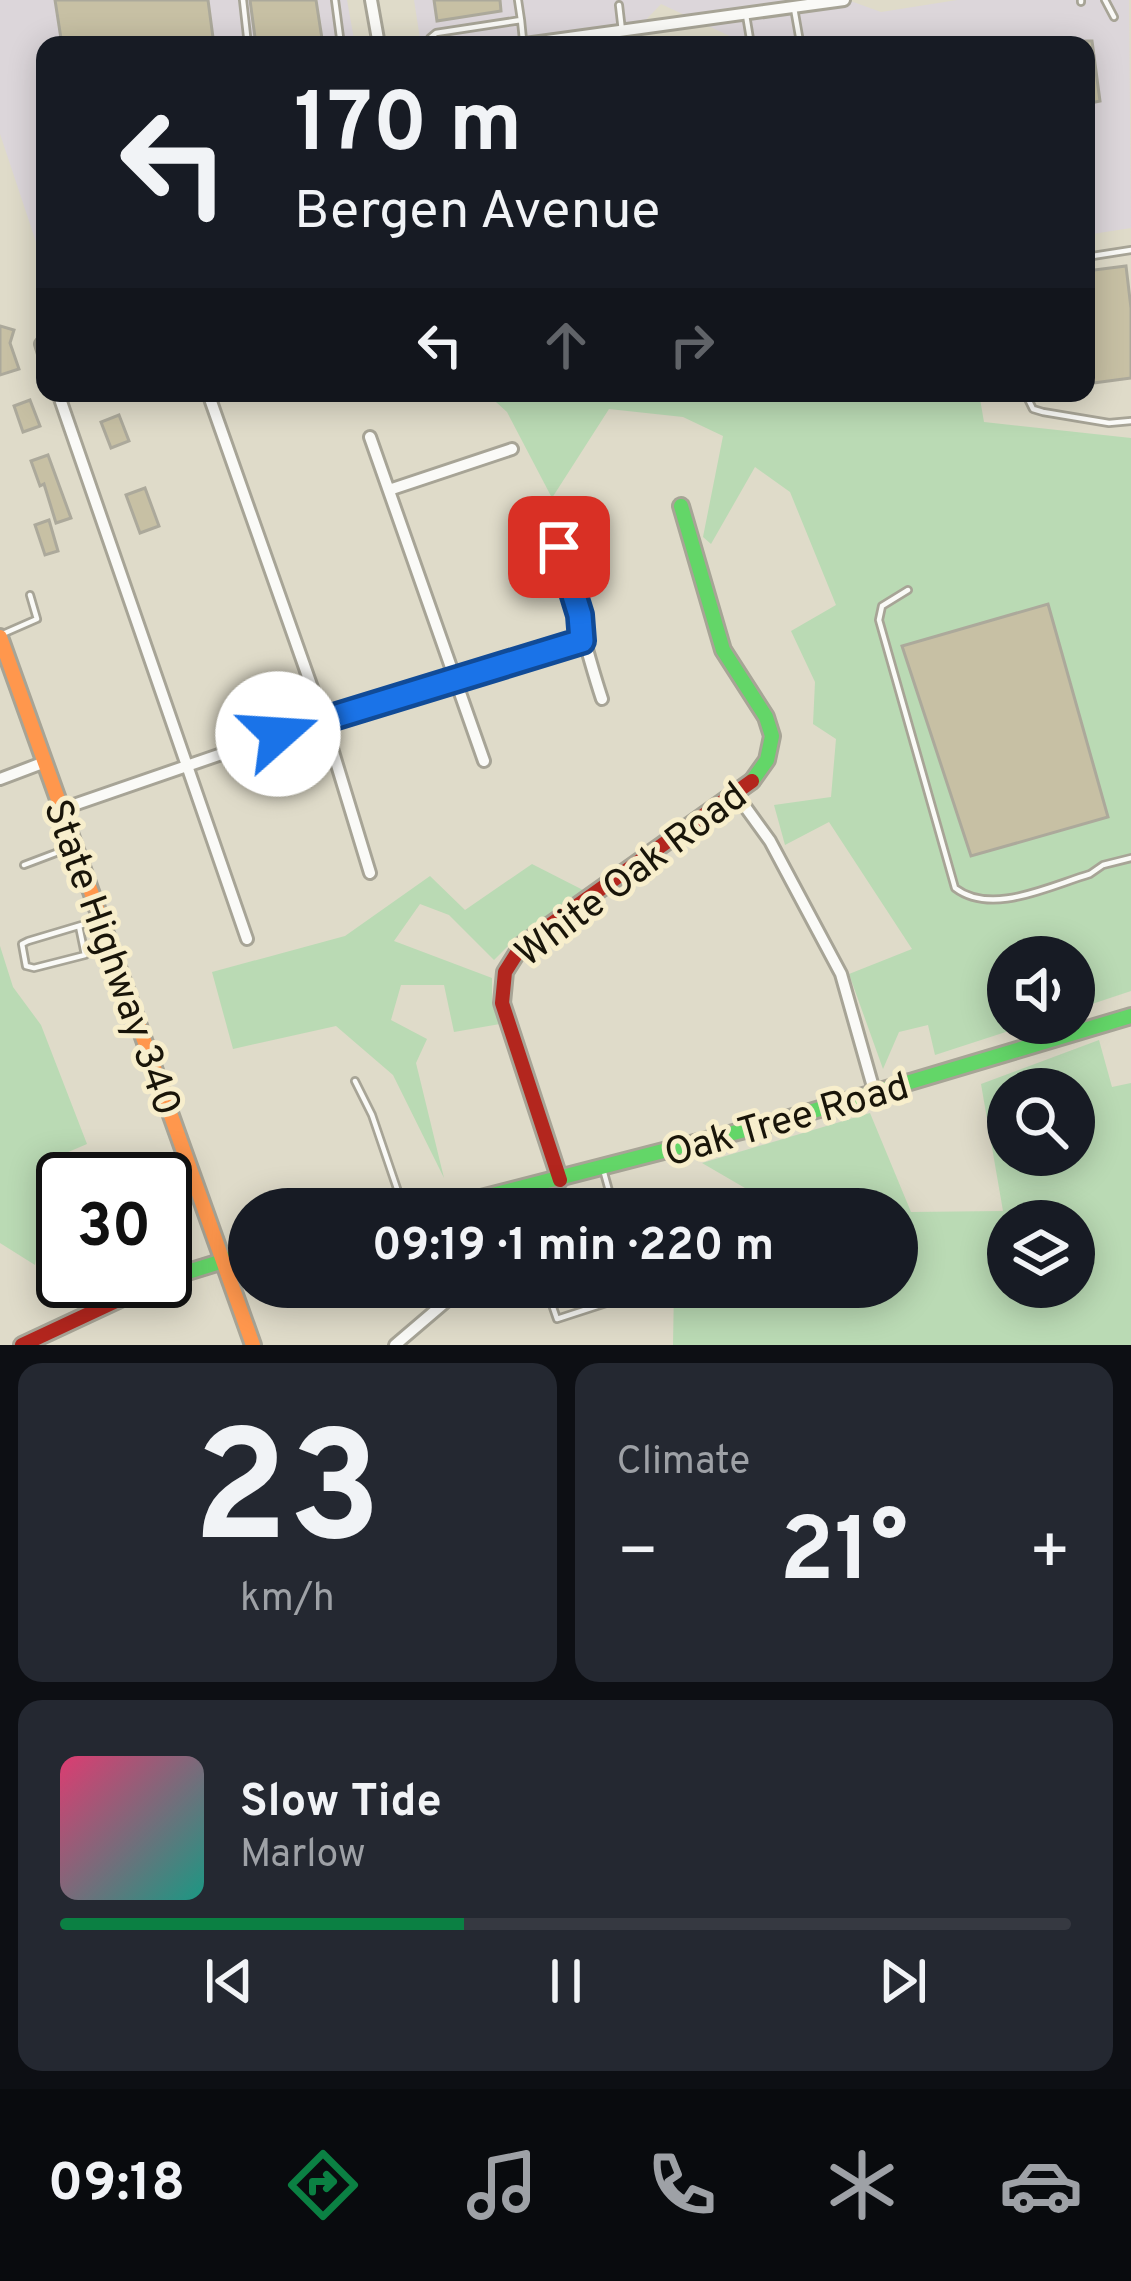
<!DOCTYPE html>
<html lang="en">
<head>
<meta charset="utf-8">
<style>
	:root { --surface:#171b24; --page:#242831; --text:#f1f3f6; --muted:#9ea1a6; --line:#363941; --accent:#0b8043 }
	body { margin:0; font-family:Overpass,sans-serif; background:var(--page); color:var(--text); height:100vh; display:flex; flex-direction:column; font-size:45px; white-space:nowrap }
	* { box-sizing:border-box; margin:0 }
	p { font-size:39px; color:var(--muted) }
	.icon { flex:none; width:66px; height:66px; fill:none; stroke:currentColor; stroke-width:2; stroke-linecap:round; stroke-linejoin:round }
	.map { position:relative; height:1345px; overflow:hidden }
	.details { display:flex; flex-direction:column; gap:18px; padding:18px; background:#0d0f14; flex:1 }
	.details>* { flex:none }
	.guide { position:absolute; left:36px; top:36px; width:1059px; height:366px; border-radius:24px; box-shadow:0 6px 30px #0003; background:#171b24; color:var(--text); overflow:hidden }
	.fabs { position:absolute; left:987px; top:936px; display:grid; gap:24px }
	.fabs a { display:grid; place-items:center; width:108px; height:108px; border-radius:50%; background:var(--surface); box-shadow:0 6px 30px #0003; font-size:60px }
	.speed { position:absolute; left:36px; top:1152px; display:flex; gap:24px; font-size:60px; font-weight:700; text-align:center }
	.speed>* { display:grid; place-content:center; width:156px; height:156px; border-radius:50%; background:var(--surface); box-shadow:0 6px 30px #0003; line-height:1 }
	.speed .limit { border:6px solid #111; border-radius:18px; background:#fff; color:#111 }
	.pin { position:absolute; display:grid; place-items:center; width:102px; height:102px; color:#fff; margin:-51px; border-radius:24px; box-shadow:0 6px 18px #0006 }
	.me { position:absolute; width:132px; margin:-66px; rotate:71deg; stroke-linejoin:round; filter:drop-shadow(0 0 9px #0008) }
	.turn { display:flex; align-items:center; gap:42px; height:252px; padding:0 60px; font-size:54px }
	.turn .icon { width:156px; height:156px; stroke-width:2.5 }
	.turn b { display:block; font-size:84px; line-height:102px }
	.lanes { display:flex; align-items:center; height:114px; padding:0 60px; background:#0003; justify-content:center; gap:60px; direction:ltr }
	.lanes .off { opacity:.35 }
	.big { font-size:90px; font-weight:700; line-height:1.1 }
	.details .tile { flex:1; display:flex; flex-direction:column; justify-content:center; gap:18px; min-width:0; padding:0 42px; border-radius:24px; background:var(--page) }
	.details .dial { align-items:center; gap:0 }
	.dial b { font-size:156px; line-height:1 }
	.song { display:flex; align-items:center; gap:36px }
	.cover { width:144px; height:144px; border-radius:18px; background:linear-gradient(135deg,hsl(340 70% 55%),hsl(170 70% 35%)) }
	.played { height:12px; border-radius:6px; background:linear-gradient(90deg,var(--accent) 40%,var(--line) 40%) }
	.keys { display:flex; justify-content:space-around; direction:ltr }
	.heat { display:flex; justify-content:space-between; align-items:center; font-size:66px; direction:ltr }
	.details .tiles { flex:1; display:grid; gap:18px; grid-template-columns:1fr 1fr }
	.tile:last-child { grid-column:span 2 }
	.trip { position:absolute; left:228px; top:1188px; width:690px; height:120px; border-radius:60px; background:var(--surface); box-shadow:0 6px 30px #0003; font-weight:700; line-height:120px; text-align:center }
	.tabs { display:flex; height:192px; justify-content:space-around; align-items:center; background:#090b0e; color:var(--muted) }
	.tabs .icon { width:84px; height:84px }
	.tabs .current { color:var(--accent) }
	.tabs b { font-size:54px; color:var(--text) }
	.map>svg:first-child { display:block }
	.industrial { fill:#dcd6da }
	.green { fill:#badab4; fill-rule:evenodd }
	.building { fill:#c7c0a4; stroke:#aca99b; stroke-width:3 }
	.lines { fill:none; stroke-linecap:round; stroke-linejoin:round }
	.lane-casing { stroke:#a7a496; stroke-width:10 }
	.street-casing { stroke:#a7a496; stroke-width:16 }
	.fast-casing { stroke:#a7a496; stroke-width:20 }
	.slow-casing { stroke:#a7a496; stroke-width:20 }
	.jam-casing { stroke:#a7a496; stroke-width:20 }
	.lane { stroke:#fafaf7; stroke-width:4.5 }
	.street { stroke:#fafaf7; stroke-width:10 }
	.fast { stroke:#63d668; stroke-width:14 }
	.slow { stroke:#ff974d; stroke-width:14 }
	.jam { stroke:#b3261e; stroke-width:14 }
	.route-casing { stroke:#114b97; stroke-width:30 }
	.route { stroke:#1a73e8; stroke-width:21 }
	.labels { text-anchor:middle; stroke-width:10; stroke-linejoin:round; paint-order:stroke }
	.street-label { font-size:39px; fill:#191509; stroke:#f7eecc }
</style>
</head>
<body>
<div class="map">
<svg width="1131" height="1345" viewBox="0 0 1131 1345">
	<rect width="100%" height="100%" fill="#dfdbc9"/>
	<path class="industrial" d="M 0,0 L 347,0 L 355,45 L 45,45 L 45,269 L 0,134 Z
		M 414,0 L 848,0 L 881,12 L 957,0 L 1129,0 L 1131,228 L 1086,235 L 1086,45 L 749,45 L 661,4 L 622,45 L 421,45 Z"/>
	<path class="green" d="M 486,393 L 757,393 L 804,402 L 804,393 L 979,393 L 984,422 L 1131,438 L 1131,991 L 1074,1010 L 1074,957 L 1008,957 L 1008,1023 L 1033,1023 L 935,1055 L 928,1025 L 899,1032 L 883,1069 L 849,974 L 912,949 L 829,822 L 785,845 L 774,805 L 831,797 L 836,739 L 813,724 L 815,682 L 791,631 L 836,605 L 790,492 L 755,467 L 711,544 L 703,537 L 723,436 L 683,417 L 609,409 L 552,498 L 507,412 Z
		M 532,864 L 583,890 L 509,945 L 494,960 L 449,915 L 420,904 L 394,941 L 492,978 L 492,1004 L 500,1024 L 454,1032 L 444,985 L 401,985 L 391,1020 L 427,1039 L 416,1063 L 444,1178 L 393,1075 L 336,1026 L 233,1049 L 212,972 L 345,936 L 430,876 L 465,910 Z
		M 0,946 L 13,987 L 41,1025 L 87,1144 L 66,1153 L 82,1176 L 88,1179 L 63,1179 L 63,1219 L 42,1224 L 35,1265 L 0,1243 Z
		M 1099,1040 L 1112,1087 L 1131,1083 L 1131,1345 L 673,1345 L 674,1287 L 897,1287 L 897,1209 L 750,1209 L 745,1188 L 702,1163 L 870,1113 L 911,1212 L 1003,1211 L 981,1084 ZM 1008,1089 L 1074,1089 L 1074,1155 L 1008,1155 ZM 1008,1221 L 1074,1221 L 1074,1287 L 1008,1287 Z"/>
	<path class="building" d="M 55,0 L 208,0 L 214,45 L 62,45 Z
		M 250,0 L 316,0 L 323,45 L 256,45 Z
		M 434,0 L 500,0 L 501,11 L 437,21 Z
		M 1086,41 L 1092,41 L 1100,101 L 1086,104 Z
		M 1126,266 L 1131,308 L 1131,378 L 1086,384 L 1086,271 Z
		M 0,326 L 14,330 L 10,343 L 19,369 L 0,375 Z
		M 30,400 L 40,426 L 23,432 L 14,406 Z
		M 119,415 L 129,441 L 111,448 L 101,422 Z
		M 48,455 L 71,518 L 56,523 L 44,484 L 40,486 L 31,461 Z
		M 145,488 L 159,526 L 140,533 L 126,495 Z
		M 49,520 L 58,551 L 45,555 L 35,525 Z
		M 1048,604 L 1108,817 L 971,856 L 902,646 Z"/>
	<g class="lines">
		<g class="lane-casing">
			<path id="lane" d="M 243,0 L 248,45
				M 335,0 L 341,45
				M 518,0 L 521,20
				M 1081,0 L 1081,2
				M 1105,0 L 1114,17
				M 619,5 L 622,31
				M 794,8 L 800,42
				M 746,15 L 751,45
				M 429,45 L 430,38 L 436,33 L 521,20 L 523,40
				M 1086,257 L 1131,250
				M 1025,393 L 1033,409 L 1043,412 L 1109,423 L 1131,421
				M 908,590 L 882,606 L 879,620 L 955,888 C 992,916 1049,886 1090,874 L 1103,865 L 1131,858
				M 5,633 L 37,619 L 30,595
				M 24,865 L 69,848
				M 79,926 L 85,955 L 34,968 L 26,966 L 22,944 L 28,941 L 95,921
				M 355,1081 L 372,1115 L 404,1209
				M 603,1169 L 614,1209
				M 513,1193 L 519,1209
				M 546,1287 L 557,1319 L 637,1293 L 635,1287"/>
		</g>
		<g class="street-casing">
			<path id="street" d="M 371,0 L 379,45
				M 518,45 L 844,0
				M 41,344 L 45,357
				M 58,393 L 247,939
				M 208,393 L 323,719 L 370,873
				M 370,437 L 484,761
				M 389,490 L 512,449
				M 559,547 C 574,598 585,648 602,699
				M 0,779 L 45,762
				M 736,794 L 770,841 L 841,974 L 875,1094
				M 62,809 L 323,719 L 582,641
				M 395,1345 L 463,1287"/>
		</g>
		<g class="fast-casing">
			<path id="fast" d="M 681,506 L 723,650 L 766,717 L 772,736 L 767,760 L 752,781
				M 438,1209 L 776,1122 L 1131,1016
				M 165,1279 L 249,1253"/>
		</g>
		<g class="slow-casing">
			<path id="slow" d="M 0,637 L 253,1345"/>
		</g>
		<g class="jam-casing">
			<path id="jam" d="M 560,1180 L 502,1003 L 505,972 L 522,945 L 752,781
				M 22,1345 L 159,1281"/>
		</g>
		<use href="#lane" class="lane"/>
		<use href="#street" class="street"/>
		<use href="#fast" class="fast"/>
		<use href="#slow" class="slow"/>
		<use href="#jam" class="jam"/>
	</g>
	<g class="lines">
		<g class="route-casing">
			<path id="route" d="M 278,734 L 582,641 L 580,615 L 559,547"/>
		</g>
		<use href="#route" class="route"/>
	</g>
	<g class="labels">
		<g class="street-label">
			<text transform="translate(630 873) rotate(-37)" y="14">White Oak Road</text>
			<text transform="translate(114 957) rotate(70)" y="14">State Highway 340</text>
			<text transform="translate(786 1118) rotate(-16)" y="14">Oak Tree Road</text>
		</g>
	</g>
</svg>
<div class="fabs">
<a><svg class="icon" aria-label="sound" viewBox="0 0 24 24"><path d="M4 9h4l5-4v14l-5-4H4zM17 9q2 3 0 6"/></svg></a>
<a><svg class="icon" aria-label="search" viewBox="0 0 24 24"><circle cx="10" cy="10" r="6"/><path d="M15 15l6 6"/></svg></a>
<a><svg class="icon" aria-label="layers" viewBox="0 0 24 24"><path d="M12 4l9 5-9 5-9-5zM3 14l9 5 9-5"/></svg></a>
</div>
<div class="speed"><div class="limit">30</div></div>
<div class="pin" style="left:559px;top:547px;background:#d93025"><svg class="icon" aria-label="arrive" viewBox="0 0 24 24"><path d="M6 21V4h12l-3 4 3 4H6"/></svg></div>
<svg class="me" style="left:278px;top:734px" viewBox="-20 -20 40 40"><circle r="19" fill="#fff"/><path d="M0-13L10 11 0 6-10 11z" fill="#1a73e8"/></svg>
<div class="trip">09:19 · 1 min · 220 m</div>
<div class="guide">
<div class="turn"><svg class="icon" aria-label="left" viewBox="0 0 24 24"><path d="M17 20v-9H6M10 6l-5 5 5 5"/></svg><div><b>170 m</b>Bergen Avenue</div></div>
<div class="lanes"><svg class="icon" aria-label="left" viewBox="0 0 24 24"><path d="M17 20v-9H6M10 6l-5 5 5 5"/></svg><svg class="icon off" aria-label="ahead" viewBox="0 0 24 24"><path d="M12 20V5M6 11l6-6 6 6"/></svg><svg class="icon off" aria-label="right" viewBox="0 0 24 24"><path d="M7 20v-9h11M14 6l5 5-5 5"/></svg></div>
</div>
</div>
<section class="details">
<div class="tiles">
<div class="tile dial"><b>23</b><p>km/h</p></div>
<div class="tile"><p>Climate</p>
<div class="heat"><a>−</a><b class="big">21°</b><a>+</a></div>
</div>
<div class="tile">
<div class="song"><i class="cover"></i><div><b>Slow Tide</b><p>Marlow</p></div></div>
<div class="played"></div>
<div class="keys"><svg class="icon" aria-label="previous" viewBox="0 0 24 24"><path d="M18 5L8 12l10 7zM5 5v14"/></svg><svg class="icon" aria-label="pause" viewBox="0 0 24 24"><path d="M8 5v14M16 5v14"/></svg><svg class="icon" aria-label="next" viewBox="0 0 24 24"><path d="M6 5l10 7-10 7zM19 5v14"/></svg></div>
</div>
</div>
</section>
<nav class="tabs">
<b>09:18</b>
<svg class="icon current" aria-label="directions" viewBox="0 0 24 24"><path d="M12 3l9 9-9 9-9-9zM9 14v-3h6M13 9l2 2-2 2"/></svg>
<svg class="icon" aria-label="music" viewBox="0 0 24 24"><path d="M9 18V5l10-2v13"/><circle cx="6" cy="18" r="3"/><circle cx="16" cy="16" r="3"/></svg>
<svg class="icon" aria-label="phone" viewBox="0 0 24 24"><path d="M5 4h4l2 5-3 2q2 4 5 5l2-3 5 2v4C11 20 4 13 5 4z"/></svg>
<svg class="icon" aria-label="climate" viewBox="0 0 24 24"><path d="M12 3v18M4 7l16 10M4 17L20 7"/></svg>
<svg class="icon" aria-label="car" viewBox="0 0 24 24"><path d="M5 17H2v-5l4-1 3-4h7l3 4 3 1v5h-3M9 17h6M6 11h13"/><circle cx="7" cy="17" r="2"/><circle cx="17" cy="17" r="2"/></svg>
</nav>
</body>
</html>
